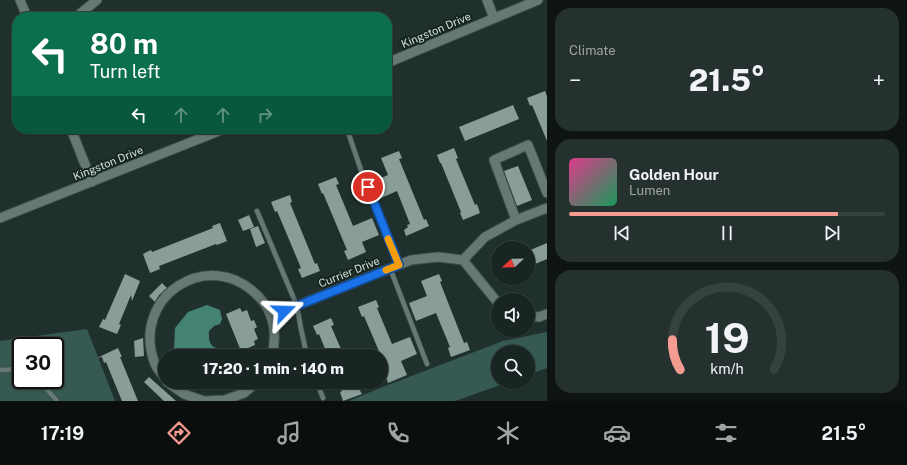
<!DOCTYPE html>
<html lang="en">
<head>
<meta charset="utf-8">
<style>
	:root { --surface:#182522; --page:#25312f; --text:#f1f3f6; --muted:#9fa5a5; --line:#364240; --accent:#f59c91 }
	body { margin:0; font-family:"Public Sans",sans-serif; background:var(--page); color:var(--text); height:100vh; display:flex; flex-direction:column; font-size:15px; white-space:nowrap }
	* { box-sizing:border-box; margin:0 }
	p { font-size:13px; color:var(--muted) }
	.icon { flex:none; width:22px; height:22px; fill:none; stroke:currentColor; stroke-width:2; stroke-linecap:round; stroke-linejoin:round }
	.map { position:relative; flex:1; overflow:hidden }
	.panel { display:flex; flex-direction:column; gap:8px; padding:8px; background:#0d1413; width:360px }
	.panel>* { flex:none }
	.guide { position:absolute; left:12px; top:12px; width:380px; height:122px; border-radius:16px; box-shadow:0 1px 3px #0004,0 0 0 1px var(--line); background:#0b6e4f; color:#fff; overflow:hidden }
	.needle { width:26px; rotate:248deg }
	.controls { position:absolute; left:491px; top:241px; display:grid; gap:8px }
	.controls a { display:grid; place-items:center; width:44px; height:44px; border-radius:50%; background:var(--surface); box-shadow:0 1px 3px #0004,0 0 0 1px var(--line); font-size:20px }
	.speed { position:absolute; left:12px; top:337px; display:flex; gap:8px; font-size:20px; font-weight:700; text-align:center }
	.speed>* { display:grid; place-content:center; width:52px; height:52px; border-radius:50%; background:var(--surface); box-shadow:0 1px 3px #0004,0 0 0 1px var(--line); line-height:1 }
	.speed .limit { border:2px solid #111; border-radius:6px; background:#fff; color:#111 }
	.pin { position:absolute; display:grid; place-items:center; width:34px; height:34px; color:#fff; margin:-17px; border:2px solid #fff; border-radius:50%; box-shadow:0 1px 4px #0007 }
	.me { position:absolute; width:44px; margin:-22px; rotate:68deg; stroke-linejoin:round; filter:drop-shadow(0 0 3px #0008) }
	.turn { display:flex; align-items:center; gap:14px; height:84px; padding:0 12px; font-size:18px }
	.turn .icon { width:52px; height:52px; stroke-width:2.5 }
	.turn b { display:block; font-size:28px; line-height:34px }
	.lanes { display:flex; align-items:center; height:38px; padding:0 12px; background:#0003; justify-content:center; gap:20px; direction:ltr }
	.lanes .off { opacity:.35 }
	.big { font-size:30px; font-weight:800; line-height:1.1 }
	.panel .tile { flex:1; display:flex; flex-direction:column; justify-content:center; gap:6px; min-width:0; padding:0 14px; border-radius:16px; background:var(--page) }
	.panel .dial { align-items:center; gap:0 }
	.dial svg { height:104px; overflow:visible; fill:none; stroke:var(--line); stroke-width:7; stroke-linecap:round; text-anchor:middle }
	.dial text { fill:var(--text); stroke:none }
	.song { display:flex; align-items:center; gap:12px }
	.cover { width:48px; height:48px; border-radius:6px; background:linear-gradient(135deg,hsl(330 70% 55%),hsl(150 70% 35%)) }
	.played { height:4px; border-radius:2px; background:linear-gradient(90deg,var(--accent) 85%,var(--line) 85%) }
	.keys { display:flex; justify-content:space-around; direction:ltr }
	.heat { display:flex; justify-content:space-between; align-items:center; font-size:22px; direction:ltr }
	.trip { position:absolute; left:158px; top:349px; width:230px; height:40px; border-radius:20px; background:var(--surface); box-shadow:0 1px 3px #0004,0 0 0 1px var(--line); font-weight:800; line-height:40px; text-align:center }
	.tabs { display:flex; height:64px; justify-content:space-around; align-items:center; background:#0a0f0e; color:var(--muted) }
	.tabs .icon { width:28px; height:28px }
	.tabs .current { color:var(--accent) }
	.tabs b { font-size:18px; color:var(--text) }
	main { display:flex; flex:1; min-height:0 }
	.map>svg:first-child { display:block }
	.green { fill:#365a52; fill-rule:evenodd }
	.water { fill:#448274 }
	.building { fill:#8a9e99 }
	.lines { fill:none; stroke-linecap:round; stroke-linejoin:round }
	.service-casing { stroke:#3d4c49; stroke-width:6 }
	.minor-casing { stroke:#3d4c49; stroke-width:11 }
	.service { stroke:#667974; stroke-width:4.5 }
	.minor { stroke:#667974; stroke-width:9 }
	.route-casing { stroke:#114b97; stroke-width:10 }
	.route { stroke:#1a73e8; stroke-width:7 }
	.slow { stroke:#f59e0b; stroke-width:7 }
	.labels { text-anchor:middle; stroke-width:4; stroke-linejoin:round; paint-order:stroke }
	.street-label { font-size:11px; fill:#d5dfdc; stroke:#162723 }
</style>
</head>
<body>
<main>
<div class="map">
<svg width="547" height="401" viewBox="0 0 547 401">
	<rect width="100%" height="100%" fill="#20312d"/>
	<path class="green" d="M 87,329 L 115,401 L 0,401 L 0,341 ZM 21,346 L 55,346 L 55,380 L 21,380 Z
		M 547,332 L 547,368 L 528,375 L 528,352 L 498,352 L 498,382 L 509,382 L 455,401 L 349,401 L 375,390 L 503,341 Z"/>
	<path class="water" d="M 207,305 L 220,310 L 222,319 L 220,324 L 214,326 L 209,331 C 208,350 216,349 232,349 L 236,356 L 178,356 L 174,349 L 175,328 L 188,312 Z"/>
	<path class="building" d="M 545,91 L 547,96 L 547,141 L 532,105 L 530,106 L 527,98 Z
		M 513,105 L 519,119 L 465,141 L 459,127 Z
		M 454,148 L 458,158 L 456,159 L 475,205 L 477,204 L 480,213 L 463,220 L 460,213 L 461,212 L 441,163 L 440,163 L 437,155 Z
		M 399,151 L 402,158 L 399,159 L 424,220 L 426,219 L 429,226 L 406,236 L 404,230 L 408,227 L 407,225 L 410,224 L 397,191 L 379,199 L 372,182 L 388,175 L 381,158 Z
		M 518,166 L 532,200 L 517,206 L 504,171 Z
		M 336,177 L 339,184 L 336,185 L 353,226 L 372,218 L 379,235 L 362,242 L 366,252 L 348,260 L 344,251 L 347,250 L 323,193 L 322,194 L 318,184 Z
		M 290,195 L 292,202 L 290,203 L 315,264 L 317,263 L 320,271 L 302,278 L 298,269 L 301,268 L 277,211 L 275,212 L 271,202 Z
		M 249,215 L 254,227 L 243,231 L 238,220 Z
		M 220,223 L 227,241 L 217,245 L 216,244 L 159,266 L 160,269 L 150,273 L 143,254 L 151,250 L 152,252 L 213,228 L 212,226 Z
		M 258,226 L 265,243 L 256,247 L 250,229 Z
		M 547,243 L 547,259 L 528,267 L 528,251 Z
		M 125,274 L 140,281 L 132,301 L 131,295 L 119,324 L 121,325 L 117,334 L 99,327 L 103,319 L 105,320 Z
		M 439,274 L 442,281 L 440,282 L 464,343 L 467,342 L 470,350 L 451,357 L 448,348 L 450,347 L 436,313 L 416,321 L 409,303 L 427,296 L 421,281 Z
		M 162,283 L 167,288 L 159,295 L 155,302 L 149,296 Z
		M 376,300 L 379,307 L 377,308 L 392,344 L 410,337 L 417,354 L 401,361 L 407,375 L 388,383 L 385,374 L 387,373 L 381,356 L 364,316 L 362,317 L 358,307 Z
		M 240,308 L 242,312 L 247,310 L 251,321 L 254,320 L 257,327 L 254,329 L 258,339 L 254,341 L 255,345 L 241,351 L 226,314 Z
		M 331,318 L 334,325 L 331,326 L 344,356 L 328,356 L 319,334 L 317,335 L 313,326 Z
		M 143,338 L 144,356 L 135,357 L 134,341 Z
		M 118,348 L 122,357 L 120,357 L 138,401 L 122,401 L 106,362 L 104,363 L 102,357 L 97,358 Z
		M 149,377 L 176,401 L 164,401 L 144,382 Z
		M 338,382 L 354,382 L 356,387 L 358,387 L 362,394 L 343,401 L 340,392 L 342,391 Z"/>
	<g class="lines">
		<g class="service-casing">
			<path id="service" d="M 347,129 L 362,173 L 399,265
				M 257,211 L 297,306 L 301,329 L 307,356
				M 390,268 L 427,364
				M 0,370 L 21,369
				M 39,380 L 57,401
				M 317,382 L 323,398"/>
		</g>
		<g class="minor-casing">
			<path id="minor" d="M 20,0 L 27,17
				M 487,0 L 494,18
				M 76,17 L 97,0
				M 387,63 L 538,0
				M 71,129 L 92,182
				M 0,218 L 224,129
				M 516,220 L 494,160 L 528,145 L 547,193
				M 463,260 L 485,237 L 516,220 L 547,208
				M 271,316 L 411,260 L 438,257 L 463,260 L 498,303
				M 528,316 L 539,317 L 547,314
				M 165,379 C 162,374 157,369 155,364 C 129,297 209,245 258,296 C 275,313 277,334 272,356
				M 167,382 L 184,394 L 204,401 L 225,400 L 244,393 L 257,382"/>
		</g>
		<use href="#service" class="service"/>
		<use href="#minor" class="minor"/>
	</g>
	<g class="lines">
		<g class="route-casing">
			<path id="route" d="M 284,311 L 399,265 L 368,187"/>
		</g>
		<use href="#route" class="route"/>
		<path class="slow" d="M 386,270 L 399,265 L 388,239"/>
	</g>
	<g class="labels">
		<g class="street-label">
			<text transform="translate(436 30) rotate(-23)" y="4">Kingston Drive</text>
			<text transform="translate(108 163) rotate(-22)" y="4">Kingston Drive</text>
			<text transform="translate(349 272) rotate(-22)" y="4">Currier Drive</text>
		</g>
	</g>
</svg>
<div class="controls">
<a><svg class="needle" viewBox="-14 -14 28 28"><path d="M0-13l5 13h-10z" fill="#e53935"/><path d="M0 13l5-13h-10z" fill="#9fa5a5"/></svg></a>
<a><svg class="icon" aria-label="sound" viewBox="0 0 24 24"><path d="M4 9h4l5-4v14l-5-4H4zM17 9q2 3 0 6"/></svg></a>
<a><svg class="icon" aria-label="search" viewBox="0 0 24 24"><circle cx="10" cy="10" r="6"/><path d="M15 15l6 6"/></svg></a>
</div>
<div class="speed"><div class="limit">30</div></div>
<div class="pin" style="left:368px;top:187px;background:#d93025"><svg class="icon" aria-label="arrive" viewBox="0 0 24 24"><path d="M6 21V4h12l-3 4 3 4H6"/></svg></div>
<svg class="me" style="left:284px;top:311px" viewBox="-20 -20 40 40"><path d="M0-17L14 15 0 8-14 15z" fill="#1a73e8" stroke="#fff" stroke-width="4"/></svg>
<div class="trip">17:20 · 1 min · 140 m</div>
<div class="guide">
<div class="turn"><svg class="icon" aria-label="left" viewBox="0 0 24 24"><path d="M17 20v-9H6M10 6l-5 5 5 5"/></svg><div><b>80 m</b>Turn left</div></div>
<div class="lanes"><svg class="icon" aria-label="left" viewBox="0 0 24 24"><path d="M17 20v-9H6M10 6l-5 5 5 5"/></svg><svg class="icon off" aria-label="ahead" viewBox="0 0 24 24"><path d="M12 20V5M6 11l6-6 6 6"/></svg><svg class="icon off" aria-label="ahead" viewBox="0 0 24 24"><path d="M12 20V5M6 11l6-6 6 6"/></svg><svg class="icon off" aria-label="right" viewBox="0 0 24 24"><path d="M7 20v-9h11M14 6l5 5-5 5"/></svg></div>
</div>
</div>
<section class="panel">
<div class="tile"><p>Climate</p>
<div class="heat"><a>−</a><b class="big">21.5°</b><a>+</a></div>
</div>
<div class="tile">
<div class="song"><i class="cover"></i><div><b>Golden Hour</b><p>Lumen</p></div></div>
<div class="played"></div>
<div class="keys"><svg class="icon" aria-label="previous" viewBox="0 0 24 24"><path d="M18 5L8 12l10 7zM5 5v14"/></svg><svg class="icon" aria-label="pause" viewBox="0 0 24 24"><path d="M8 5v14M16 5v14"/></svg><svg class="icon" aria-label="next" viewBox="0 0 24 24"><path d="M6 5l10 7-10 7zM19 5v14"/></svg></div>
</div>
<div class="tile dial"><svg viewBox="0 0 100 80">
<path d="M14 69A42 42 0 1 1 86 69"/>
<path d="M14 69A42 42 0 0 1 8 46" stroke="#f59c91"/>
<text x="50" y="56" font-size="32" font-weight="700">19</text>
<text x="50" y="72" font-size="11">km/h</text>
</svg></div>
</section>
</main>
<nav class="tabs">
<b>17:19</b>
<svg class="icon current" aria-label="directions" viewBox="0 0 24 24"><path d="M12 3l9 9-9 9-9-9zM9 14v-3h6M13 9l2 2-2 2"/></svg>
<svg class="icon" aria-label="music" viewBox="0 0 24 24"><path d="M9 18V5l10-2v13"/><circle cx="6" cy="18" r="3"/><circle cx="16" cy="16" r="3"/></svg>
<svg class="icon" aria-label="phone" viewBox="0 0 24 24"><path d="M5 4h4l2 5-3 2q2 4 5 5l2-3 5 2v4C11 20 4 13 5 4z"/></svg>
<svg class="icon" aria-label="climate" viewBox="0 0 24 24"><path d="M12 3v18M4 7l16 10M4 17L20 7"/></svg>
<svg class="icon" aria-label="car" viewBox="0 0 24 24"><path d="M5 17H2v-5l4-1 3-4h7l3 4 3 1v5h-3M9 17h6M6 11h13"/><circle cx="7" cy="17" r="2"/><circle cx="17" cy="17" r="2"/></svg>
<svg class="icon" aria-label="filters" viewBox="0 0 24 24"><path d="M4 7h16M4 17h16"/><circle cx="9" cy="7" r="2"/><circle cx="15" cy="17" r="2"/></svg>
<b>21.5°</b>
</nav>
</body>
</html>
